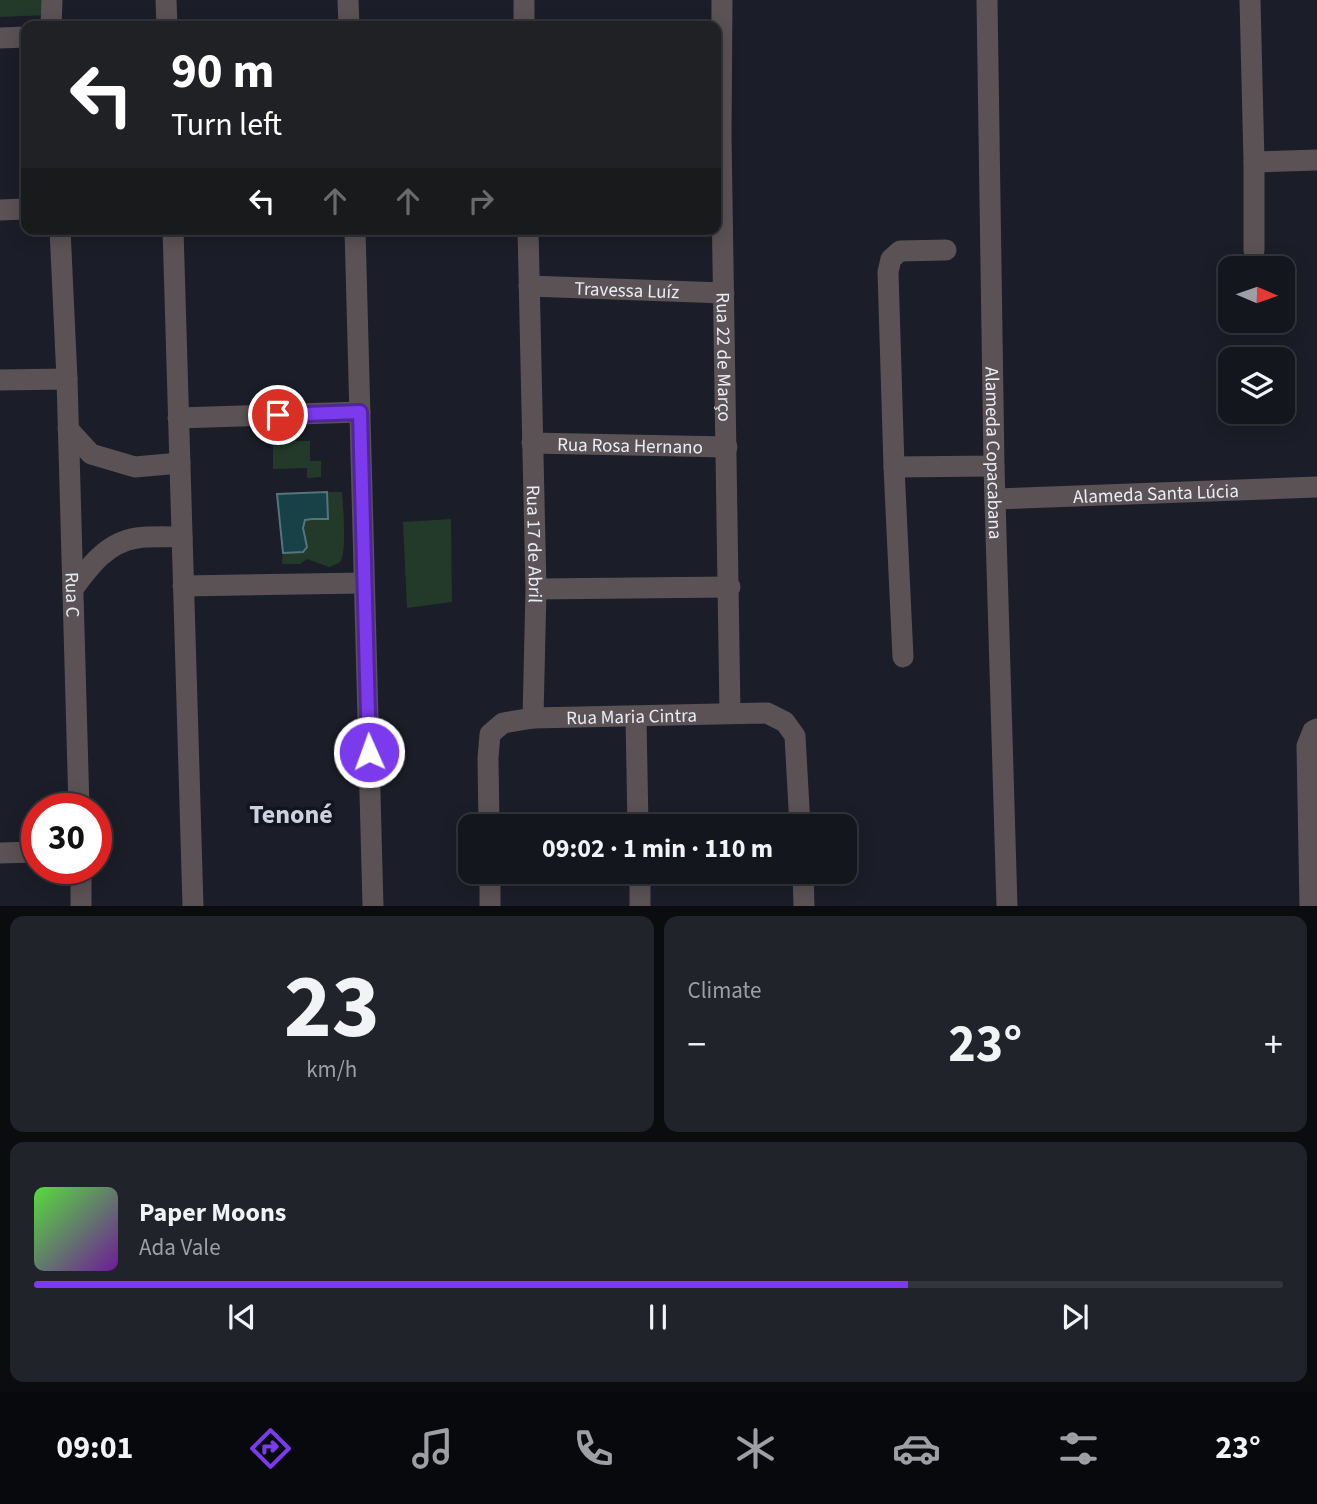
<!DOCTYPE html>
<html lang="en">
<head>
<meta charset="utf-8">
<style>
	:root { --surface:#14161e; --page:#21232b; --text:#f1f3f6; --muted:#9d9fa4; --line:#33353c; --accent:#7c3aed }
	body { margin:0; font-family:"Source Sans 3",sans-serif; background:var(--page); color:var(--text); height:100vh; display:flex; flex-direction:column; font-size:26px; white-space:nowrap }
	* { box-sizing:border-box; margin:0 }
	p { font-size:23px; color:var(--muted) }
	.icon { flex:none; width:38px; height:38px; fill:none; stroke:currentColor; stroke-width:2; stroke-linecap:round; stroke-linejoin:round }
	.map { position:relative; height:906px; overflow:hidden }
	.details { display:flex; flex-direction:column; gap:10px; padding:10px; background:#0b0c10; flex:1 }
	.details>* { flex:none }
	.hud { position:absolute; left:21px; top:21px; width:700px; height:214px; border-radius:14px; box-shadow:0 4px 18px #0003,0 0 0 2px var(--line); background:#202124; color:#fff; overflow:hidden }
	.needle { width:46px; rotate:92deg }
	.tools { position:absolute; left:1218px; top:256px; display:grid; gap:14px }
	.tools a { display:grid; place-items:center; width:77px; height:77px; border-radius:14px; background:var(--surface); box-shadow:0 4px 18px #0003,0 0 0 2px var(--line); font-size:35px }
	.speed { position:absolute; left:21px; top:793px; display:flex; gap:14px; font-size:35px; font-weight:700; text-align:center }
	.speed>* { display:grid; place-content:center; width:91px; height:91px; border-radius:50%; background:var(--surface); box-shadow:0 4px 18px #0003,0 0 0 2px var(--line); line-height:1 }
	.speed .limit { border:10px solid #d22; background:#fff; color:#111 }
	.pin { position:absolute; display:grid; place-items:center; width:60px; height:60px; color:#fff; margin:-30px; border:4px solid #fff; border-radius:50%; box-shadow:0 2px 7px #0007 }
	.me { position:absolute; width:77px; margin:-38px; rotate:358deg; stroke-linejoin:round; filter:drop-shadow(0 0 5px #0008) }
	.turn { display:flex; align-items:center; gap:24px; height:147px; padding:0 35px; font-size:32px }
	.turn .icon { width:91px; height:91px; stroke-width:2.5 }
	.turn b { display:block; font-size:49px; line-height:60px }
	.lanes { display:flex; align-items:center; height:66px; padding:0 35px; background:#0003; justify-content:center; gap:35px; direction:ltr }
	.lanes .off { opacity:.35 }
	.big { font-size:52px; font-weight:700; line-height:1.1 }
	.details .card { flex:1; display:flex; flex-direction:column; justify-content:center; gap:10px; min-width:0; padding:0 24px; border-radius:14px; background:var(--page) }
	.details .dial { align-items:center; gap:0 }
	.dial b { font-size:91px; line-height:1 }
	.song { display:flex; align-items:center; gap:21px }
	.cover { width:84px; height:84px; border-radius:10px; background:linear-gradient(135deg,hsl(110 70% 55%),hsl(280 70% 35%)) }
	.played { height:7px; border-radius:4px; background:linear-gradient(90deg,var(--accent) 70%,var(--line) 70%) }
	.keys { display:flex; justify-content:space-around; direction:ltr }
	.heat { display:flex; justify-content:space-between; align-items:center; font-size:38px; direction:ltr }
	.details .tiles { flex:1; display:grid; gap:10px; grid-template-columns:1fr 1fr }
	.card:last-child { grid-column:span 2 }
	.trip { position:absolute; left:458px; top:814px; width:399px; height:70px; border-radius:14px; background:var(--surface); box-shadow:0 4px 18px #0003,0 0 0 2px var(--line); font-weight:700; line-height:70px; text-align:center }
	.menu { display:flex; height:112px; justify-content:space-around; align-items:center; background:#08090c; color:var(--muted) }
	.menu .icon { width:49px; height:49px }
	.menu .on { color:var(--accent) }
	.menu b { font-size:32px; color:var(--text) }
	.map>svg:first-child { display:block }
	.green { fill:#233a2a }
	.water { fill:#174047; stroke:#56747b; stroke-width:2 }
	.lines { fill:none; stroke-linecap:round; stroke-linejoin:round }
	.minor { stroke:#5a5254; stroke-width:21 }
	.route-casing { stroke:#51269a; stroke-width:18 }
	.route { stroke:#7c3aed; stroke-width:12 }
	.labels { text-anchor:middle; stroke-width:7; stroke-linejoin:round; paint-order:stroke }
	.street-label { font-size:19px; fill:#eaecf4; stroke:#12141e }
	.district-label { font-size:26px; font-weight:bold; fill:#cdd0df; stroke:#12141e }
</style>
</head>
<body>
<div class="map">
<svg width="1317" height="906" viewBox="0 0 1317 906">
	<rect width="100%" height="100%" fill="#1b1d28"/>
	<path class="green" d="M 0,0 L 47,0 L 48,15 L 0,17 Z
		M 273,441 L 310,441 L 310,461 L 321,461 L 321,477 L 307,478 L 307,468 L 273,469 Z
		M 327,492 L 342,492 C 343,503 347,555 340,562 C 339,563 330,567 329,567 L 307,559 L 300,564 L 282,564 L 283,551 L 303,552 L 307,547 L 303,528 L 305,520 L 328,518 Z
		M 451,519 L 452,602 L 407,608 L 403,522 Z"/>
	<path class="water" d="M 327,492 L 328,519 L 312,519 L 305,520 L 303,528 L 307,547 L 303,552 L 283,553 L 277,494 Z"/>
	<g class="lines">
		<g class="minor">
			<path d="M 166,0 L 167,26"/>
			<path d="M 348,0 L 349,26"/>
			<path d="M 524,0 L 524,26"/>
			<path id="s1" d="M 722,0 L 721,135 L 730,713"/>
			<path id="s2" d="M 987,0 L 994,466 L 1007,906"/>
			<path d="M 1250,0 L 1254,162 L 1254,250"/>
			<path d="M 51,26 L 52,0"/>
			<path d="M 0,38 L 26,37"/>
			<path d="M 1254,162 L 1317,160"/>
			<path d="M 0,210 L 26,209"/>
			<path id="s3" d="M 60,229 L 67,379 L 79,808"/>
			<path d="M 173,229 L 193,906"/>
			<path d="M 355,229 L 373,906"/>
			<path id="s4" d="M 528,229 L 536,589 L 533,718"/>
			<path id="s5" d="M 529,286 L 724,293"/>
			<path d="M 0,380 L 67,379"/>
			<path d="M 178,418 L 360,412"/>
			<path d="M 68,429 L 91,454 L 135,467 L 180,463"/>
			<path id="s6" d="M 532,443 L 727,447"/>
			<path d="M 894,467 L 994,466"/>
			<path id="s7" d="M 995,499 L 1317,487"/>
			<path d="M 183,586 L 364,583"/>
			<path d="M 73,589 C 89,567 107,542 137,538 C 151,536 167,537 182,537"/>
			<path d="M 536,589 L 730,587"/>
			<path d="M 903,657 L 894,467 L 888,272 L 891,259 L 900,251 L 946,250"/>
			<path d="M 636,717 L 638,826"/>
			<path id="s8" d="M 489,826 L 488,758 L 490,734 L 503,723 L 533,718 L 767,713 L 785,722 L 795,736 L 800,826"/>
			<path d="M 0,853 L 37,852"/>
			<path d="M 81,868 L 81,906"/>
			<path d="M 490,872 L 490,906"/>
			<path d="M 640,872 L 640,906"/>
			<path d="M 803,872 L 804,906"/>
			<path d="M 1310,906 L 1307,746 L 1313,731 L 1317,729"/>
		</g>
	</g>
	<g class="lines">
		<g class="route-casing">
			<path id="route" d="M 278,415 L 360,412 L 369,752"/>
		</g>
		<use href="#route" class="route"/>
	</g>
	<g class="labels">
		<g class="street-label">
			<text dy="7" stroke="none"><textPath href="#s5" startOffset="98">Travessa Luíz</textPath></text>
			<text dy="7" stroke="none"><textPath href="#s1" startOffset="357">Rua 22 de Março</textPath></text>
			<text dy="7" stroke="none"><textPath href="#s6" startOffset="98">Rua Rosa Hernano</textPath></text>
			<text dy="7" stroke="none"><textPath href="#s2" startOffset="453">Alameda Copacabana</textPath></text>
			<text dy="7" stroke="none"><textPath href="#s7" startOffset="161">Alameda Santa Lúcia</textPath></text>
			<text dy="7" stroke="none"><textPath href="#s4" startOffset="315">Rua 17 de Abril</textPath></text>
			<text dy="7" stroke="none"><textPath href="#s3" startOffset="366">Rua C</textPath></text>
			<text dy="7" stroke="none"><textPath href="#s8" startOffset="238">Rua Maria Cintra</textPath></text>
		</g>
		<g class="district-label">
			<text x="291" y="823">Tenoné</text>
		</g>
	</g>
</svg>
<div class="tools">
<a><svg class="needle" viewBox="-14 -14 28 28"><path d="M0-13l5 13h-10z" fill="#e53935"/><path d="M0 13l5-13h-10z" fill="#9d9fa4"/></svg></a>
<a><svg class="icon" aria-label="layers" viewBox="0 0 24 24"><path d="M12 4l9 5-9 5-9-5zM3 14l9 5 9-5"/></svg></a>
</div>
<div class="speed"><div class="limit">30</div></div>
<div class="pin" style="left:278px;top:415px;background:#d93025"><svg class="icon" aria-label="arrive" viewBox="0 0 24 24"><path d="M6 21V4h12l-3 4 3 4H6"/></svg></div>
<svg class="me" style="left:369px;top:752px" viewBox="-20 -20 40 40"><circle r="17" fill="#7c3aed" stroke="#fff" stroke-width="3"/><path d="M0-11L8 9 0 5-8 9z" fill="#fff"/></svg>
<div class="trip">09:02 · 1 min · 110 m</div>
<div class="hud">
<div class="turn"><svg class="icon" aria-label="left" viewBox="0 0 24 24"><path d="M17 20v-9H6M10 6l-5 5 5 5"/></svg><div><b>90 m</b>Turn left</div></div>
<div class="lanes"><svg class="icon" aria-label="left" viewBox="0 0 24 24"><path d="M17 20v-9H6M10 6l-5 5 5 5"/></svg><svg class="icon off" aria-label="ahead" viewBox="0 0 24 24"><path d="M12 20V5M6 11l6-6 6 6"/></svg><svg class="icon off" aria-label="ahead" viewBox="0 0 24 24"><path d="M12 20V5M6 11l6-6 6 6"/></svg><svg class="icon off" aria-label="right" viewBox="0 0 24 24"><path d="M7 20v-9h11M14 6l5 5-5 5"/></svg></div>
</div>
</div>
<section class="details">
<div class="tiles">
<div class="card dial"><b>23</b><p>km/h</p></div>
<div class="card"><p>Climate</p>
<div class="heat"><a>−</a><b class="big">23°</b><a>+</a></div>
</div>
<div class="card">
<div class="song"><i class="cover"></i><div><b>Paper Moons</b><p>Ada Vale</p></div></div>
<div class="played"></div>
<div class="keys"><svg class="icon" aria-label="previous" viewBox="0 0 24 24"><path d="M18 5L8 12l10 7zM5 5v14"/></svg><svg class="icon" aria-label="pause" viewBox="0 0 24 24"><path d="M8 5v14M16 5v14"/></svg><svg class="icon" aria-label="next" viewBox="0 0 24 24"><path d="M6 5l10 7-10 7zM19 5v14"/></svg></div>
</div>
</div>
</section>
<nav class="menu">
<b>09:01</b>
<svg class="icon on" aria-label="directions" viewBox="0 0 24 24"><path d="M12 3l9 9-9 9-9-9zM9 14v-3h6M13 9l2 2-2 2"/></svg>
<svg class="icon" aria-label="music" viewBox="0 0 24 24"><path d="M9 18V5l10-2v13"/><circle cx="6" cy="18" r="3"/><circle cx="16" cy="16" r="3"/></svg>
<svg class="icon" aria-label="phone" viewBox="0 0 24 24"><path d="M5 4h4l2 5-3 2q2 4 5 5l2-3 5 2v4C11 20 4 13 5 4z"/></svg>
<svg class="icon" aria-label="climate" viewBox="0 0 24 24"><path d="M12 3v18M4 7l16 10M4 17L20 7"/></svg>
<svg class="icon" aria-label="car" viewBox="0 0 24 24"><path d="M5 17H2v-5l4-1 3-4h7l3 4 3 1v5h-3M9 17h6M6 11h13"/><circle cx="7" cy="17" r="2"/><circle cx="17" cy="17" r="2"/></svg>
<svg class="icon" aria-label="filters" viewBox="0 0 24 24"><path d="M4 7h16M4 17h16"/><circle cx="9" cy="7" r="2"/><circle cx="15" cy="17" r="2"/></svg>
<b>23°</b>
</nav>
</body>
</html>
